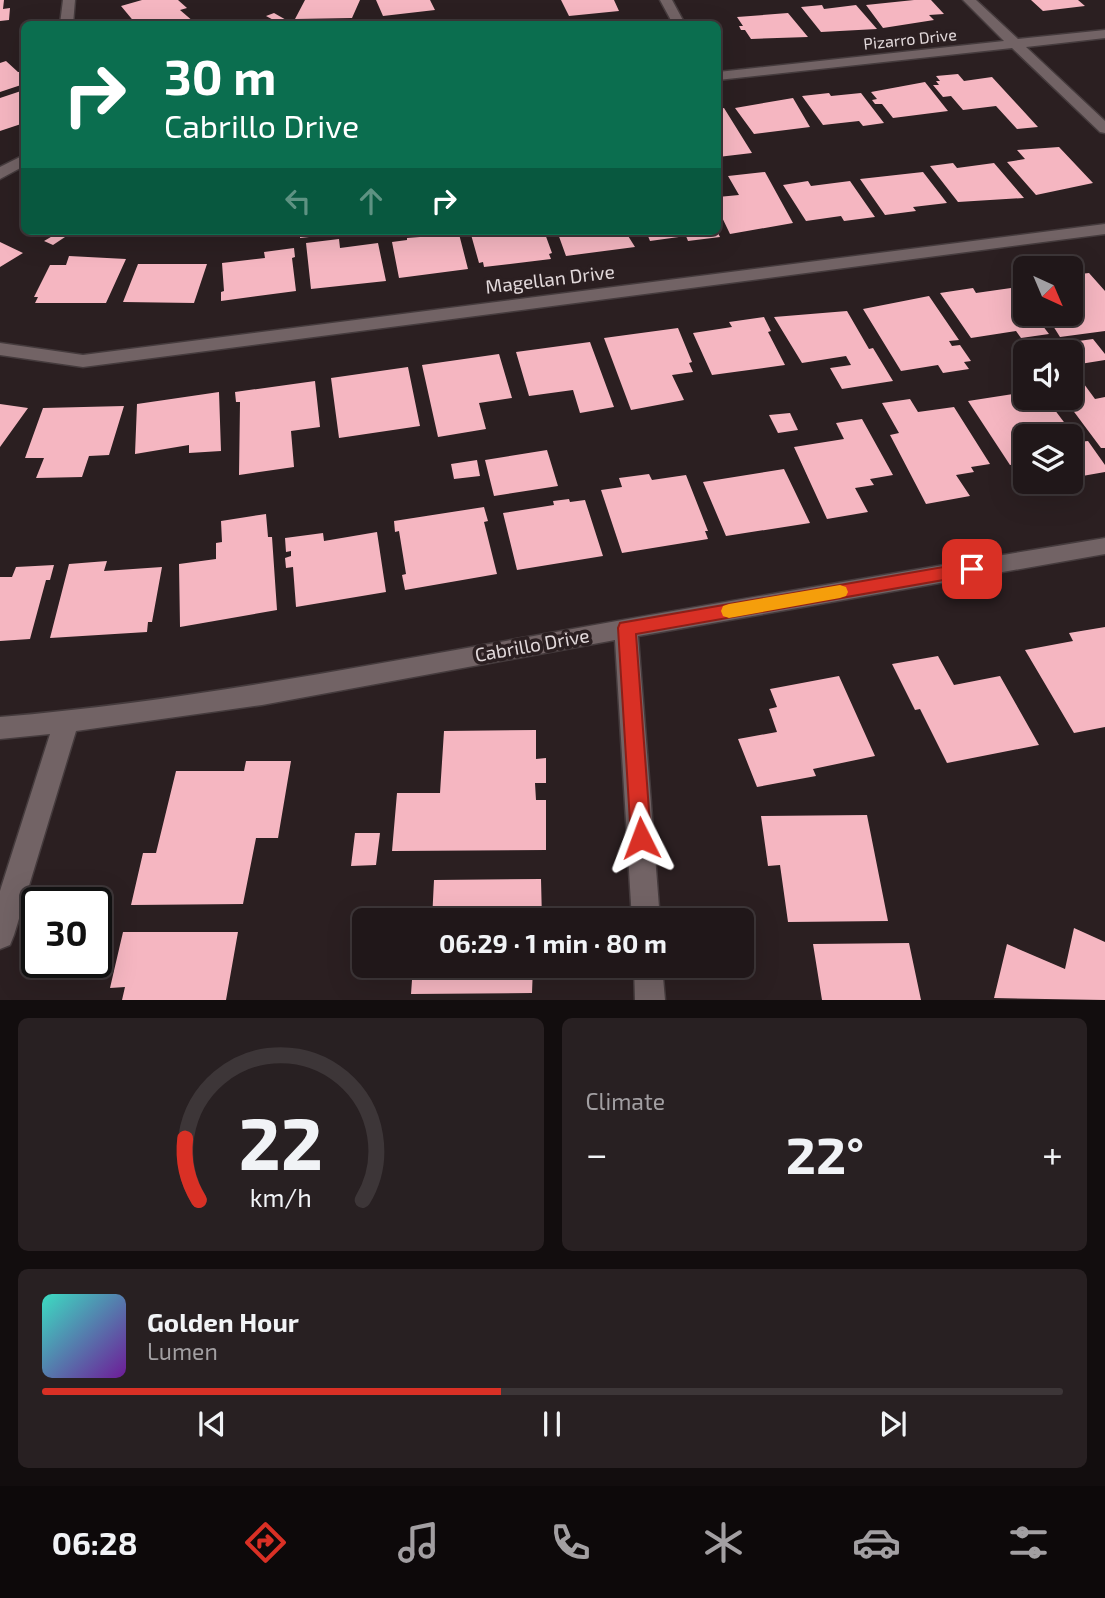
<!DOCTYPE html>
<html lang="en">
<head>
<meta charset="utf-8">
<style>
	:root { --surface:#201719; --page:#282022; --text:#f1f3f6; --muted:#a29fa2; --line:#3d3638; --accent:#d93025 }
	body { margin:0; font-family:"Exo 2",sans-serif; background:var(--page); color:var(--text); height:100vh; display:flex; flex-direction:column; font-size:26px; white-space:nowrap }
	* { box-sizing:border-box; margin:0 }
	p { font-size:23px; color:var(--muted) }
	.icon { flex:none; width:38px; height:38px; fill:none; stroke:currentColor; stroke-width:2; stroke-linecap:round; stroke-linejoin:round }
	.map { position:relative; height:1000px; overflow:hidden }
	.details { display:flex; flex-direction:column; gap:18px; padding:18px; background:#120d0e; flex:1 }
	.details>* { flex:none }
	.top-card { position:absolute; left:21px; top:21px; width:700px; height:214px; border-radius:10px; box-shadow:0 7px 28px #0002,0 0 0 2px var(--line); background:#0b6e4f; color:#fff; overflow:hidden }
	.needle { width:46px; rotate:136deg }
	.controls { position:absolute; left:1013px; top:256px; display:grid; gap:14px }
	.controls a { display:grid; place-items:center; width:70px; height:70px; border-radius:10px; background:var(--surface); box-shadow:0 7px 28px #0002,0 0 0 2px var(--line); font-size:35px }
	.speed { position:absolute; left:21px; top:887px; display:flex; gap:14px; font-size:35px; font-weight:700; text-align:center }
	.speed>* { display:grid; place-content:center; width:91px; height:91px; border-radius:50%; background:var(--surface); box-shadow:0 7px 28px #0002,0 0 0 2px var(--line); line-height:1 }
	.speed .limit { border:4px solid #111; border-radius:10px; background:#fff; color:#111 }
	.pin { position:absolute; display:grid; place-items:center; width:60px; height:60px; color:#fff; margin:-30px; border-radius:14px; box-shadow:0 4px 10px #0006 }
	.me { position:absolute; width:77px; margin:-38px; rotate:357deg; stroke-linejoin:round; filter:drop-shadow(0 0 5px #0008) }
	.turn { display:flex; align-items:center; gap:24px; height:147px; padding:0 28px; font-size:32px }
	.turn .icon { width:91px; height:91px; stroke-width:2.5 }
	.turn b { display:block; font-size:49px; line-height:60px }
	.lanes { display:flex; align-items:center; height:66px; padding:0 28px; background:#0003; justify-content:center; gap:35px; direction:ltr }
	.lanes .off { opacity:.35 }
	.big { font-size:52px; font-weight:700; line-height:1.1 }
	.details .widget { flex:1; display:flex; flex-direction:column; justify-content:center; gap:10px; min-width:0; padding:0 24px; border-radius:10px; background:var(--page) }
	.details .dial { align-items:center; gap:0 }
	.dial svg { height:182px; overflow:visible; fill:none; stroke:var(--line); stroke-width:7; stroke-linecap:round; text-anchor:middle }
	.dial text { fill:var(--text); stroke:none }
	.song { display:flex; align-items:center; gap:21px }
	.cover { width:84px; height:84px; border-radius:10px; background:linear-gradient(135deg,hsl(170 70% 55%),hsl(280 70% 35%)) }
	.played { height:7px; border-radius:4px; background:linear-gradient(90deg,var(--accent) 45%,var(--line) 45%) }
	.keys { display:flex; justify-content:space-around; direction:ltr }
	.heat { display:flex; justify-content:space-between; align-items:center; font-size:38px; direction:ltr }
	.details .tiles { flex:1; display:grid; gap:18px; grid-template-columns:1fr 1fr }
	.widget:last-child { grid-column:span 2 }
	.trip { position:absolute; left:352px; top:908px; width:402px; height:70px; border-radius:10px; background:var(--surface); box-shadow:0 7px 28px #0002,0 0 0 2px var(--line); font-weight:700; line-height:70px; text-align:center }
	.tab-bar { display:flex; height:112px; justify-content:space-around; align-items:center; background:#0d090a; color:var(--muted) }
	.tab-bar .icon { width:49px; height:49px }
	.tab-bar .active { color:var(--accent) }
	.tab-bar b { font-size:32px; color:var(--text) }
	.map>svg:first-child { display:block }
	.building { fill:#f5b6c1 }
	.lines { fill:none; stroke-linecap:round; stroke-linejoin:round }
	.minor-casing { stroke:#453b3d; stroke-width:3 }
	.minor { fill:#726365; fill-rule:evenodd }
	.route { fill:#d93025; stroke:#8d1f18; stroke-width:2 }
	.slow { fill:#f59e0b }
	.labels { text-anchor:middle; stroke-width:7; stroke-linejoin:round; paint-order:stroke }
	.far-street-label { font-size:16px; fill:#e2d9db; stroke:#2b1f21 }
	.street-label { font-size:19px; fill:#e2d9db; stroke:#2b1f21 }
</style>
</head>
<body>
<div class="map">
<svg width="1105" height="1000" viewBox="0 0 1105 1000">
	<rect width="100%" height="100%" fill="#2b1f21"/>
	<path class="building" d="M 0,0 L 4,0 L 3,9 L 10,8 L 9,20 L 0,21 Z
		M 142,0 L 178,0 L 187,8 L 180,10 L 194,22 L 136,24 L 121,6 Z
		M 305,0 L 360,0 L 352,18 L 295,19 Z
		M 376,0 L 430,0 L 435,10 L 383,16 Z
		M 561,0 L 614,0 L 619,11 L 569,16 Z
		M 914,0 L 931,0 L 944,14 L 929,15 L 934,20 L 883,28 L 866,5 Z
		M 1031,0 L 1078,0 L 1085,6 L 1043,11 Z
		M 822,5 L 824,9 L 856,5 L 877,29 L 821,32 L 801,7 Z
		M 274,13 L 288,21 L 281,24 L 266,16 Z
		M 788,13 L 808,37 L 751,39 L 745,30 L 741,30 L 739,26 L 743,26 L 737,17 Z
		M 6,61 L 18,72 L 24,72 L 24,84 L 0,92 L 0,63 Z
		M 958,74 L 964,81 L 992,77 L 1038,127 L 1017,129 L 996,106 L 963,110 L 951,96 L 943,97 L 933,85 L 939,85 L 936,81 L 940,81 L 936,76 Z
		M 925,82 L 948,111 L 893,118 L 882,104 L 875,104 L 872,100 L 877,99 L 871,92 Z
		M 24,90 L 24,123 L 0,131 L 0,98 Z
		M 829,93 L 831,96 L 861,93 L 884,123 L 863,126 L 859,121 L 823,125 L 802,96 Z
		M 793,98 L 810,127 L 754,134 L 735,108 Z
		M 724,108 L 752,153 L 718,157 L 718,109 Z
		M 1059,147 L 1093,183 L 1036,195 L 1007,162 L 1025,159 L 1017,150 Z
		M 953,163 L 957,168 L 994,163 L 1024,198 L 958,202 L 930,166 Z
		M 765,172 L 793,223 L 730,234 L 718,209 L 718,197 L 739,195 L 728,176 Z
		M 923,172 L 947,203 L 913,207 L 916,211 L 885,215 L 860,179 Z
		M 808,181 L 811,186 L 850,181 L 875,217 L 844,221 L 841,216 L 806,221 L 783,185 Z
		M 49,231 L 68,231 L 61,236 L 65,237 L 53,245 L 44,241 L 56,234 Z
		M 300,231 L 333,231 L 327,235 L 300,238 Z
		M 470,231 L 544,231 L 552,253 L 549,254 L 551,259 L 484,267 L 483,262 L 479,263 Z
		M 557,231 L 625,231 L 635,247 L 566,256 Z
		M 646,231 L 717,231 L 720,237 L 688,241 L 686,236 L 650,241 Z
		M 459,234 L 468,269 L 399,278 L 392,242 L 407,240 L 407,238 Z
		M 339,239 L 340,248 L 378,243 L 386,281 L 311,289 L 306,243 Z
		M 0,242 L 23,253 L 0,267 Z
		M 294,248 L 295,257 L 292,258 L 296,291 L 221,301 L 221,292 L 224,291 L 222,263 L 265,258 L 264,252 Z
		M 69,256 L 126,259 L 106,303 L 35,303 L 38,297 L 34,297 L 50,265 L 66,265 Z
		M 138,264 L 207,264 L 194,303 L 123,302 Z
		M 1089,273 L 1105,291 L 1105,331 L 1060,337 L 1045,313 L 1071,313 L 1071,275 Z
		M 973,288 L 976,293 L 1011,288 L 1026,303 L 1026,313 L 1033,313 L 1049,334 L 1021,338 L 1016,331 L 971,338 L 940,293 Z
		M 929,296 L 959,340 L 949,341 L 952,346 L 960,345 L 971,361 L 964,362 L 969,369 L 943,373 L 938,365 L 901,371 L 863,309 Z
		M 847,311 L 869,349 L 873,348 L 893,381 L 842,389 L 830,368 L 851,365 L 846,356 L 802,363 L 774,317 Z
		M 764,317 L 771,331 L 768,332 L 785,365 L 712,375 L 693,333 L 732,327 L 729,322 Z
		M 678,328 L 692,362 L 689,363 L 693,372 L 672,375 L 684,400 L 631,410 L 604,338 Z
		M 1093,339 L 1105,354 L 1105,360 L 1080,364 L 1064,343 Z
		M 590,342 L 614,407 L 580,413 L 573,390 L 529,396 L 516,352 Z
		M 499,354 L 512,398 L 479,403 L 486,429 L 438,437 L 422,365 Z
		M 408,367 L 420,426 L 339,438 L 331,378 Z
		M 315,381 L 320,427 L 291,431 L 294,467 L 239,475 L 240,402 L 236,402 L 235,392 Z
		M 1084,384 L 1095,399 L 1105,397 L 1105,448 L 1101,448 L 1063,397 L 1071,397 L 1071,386 Z
		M 219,392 L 221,451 L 189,453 L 189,445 L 135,454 L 137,404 Z
		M 1026,392 L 1026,397 L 1045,397 L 1079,442 L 1088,441 L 1105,465 L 1105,472 L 1071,478 L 1071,436 L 1026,436 L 1026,462 L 1010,465 L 968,401 Z
		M 910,399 L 918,412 L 954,407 L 990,464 L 971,467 L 974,472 L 956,475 L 970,496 L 926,504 L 890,435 L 899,433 L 882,403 Z
		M 0,404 L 28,408 L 0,447 Z
		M 124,406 L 109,455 L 89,456 L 82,477 L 36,478 L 44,458 L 25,458 L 43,408 Z
		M 790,413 L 798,430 L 778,433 L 769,415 Z
		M 862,419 L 893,475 L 870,479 L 874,485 L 855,488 L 868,512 L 827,519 L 794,447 L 844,439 L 836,423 Z
		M 547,450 L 558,486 L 494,496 L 485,460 Z
		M 477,460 L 480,476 L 454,479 L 451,464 Z
		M 784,469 L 810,523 L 726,536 L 703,482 Z
		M 649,474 L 652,480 L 686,475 L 708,531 L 705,531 L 708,539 L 622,553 L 601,490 L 622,487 L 619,478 Z
		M 569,499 L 570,502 L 585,500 L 603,556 L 517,570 L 503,513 L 554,505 L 553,501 Z
		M 484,507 L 488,521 L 484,522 L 497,574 L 405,590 L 402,575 L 406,574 L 399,531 L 395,532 L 394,521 Z
		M 266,514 L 268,537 L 272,537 L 277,610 L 180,627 L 179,564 L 216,559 L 216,543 L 222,542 L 221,521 Z
		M 377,532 L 386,592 L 296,607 L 293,567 L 286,568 L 285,558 L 291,556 L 291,551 L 286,552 L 285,538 L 323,533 L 324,541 Z
		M 107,561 L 104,571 L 162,567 L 152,622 L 148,622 L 147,632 L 50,638 L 69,564 Z
		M 54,565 L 50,580 L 46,580 L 30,639 L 0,641 L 0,577 L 12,577 L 16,567 Z
		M 1105,627 L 1105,727 L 1074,733 L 1025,650 L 1073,641 L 1069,633 Z
		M 938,656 L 954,685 L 1000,676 L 1039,745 L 947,763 L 920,709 L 915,710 L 892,664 Z
		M 839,676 L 875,756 L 813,769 L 816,776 L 757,787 L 738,739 L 777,732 L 769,709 L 777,707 L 770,689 Z
		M 536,730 L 536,759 L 546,758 L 546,783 L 535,783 L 536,800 L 546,800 L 546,850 L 392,851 L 397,793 L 440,793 L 444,731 Z
		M 246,761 L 291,761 L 278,838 L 256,838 L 243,904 L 131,905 L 143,853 L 156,853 L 176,771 L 244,771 Z
		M 867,815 L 888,921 L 788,922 L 780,865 L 768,866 L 761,816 Z
		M 355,833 L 380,833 L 376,865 L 351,866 Z
		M 541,879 L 542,920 L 432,920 L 434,880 Z
		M 1074,928 L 1105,942 L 1105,1000 L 994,998 L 1007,944 L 1065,969 Z
		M 123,932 L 238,932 L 226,1000 L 122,1000 L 125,987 L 110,988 Z
		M 909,943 L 921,1000 L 822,1000 L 813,944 Z
		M 413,966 L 533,966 L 532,993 L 411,994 Z"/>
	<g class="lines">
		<g class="minor-casing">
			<path id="minor" d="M 63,0 L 75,0 L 73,24 L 60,24 Z
				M 660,0 L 672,0 L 685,24 L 673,24 Z
				M 963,0 L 976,0 L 1018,39 L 1105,30 L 1105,38 L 1026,47 L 1105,121 L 1105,133 L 1100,132 L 1012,48 L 718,80 L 718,72 L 1004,41 Z
				M 24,155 L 24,166 L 0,179 L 0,167 Z
				M 1105,224 L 1105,234 L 83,367 L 0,355 L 0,343 L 83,355 Z
				M 1105,538 L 1105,554 L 638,636 L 660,920 L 632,920 L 615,640 L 262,705 L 76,731 L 14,935 L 10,945 L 0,949 L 0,891 L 50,734 L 0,739 L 0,717 C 178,702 352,668 528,637 C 720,602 913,570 1105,538 Z
				M 634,966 L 662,966 L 665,1000 L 635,1000 Z"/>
		</g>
		<use href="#minor" class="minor"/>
	</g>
	<path class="route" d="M 972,562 L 978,564 L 981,569 L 978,573 L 972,575 L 636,634 L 651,838 L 648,845 L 641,848 L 634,845 L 631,838 L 618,628 L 620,623 Z"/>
	<path class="slow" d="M 840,585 L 846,587 L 848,592 L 846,596 L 840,598 L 729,618 L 723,616 L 721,611 L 723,606 L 729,604 Z"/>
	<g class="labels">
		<g class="far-street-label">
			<text transform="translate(910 39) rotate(-6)" y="6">Pizarro Drive</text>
		</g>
		<g class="street-label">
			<text transform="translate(550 279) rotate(-7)" y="7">Magellan Drive</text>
			<text transform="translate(532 645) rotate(-10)" y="7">Cabrillo Drive</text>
		</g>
	</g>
</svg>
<div class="controls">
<a><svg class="needle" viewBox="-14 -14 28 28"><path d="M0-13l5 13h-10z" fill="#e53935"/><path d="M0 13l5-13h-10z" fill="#a29fa2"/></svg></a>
<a><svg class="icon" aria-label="sound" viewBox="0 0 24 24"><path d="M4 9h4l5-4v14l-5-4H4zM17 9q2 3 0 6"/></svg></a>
<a><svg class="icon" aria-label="layers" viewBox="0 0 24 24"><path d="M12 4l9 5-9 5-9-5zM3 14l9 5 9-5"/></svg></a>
</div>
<div class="speed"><div class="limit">30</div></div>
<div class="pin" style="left:972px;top:569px;background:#d93025"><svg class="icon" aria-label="arrive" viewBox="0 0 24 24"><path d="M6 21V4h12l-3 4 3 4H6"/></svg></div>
<svg class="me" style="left:641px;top:838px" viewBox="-20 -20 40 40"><path d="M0-17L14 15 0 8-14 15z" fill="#d93025" stroke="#fff" stroke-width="4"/></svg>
<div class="trip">06:29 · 1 min · 80 m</div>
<div class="top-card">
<div class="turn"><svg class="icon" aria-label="right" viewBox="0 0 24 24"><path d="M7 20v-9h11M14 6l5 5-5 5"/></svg><div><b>30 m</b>Cabrillo Drive</div></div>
<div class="lanes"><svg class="icon off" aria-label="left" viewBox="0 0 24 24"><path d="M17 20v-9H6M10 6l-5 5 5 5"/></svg><svg class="icon off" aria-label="ahead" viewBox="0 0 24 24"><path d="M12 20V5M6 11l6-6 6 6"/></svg><svg class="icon" aria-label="right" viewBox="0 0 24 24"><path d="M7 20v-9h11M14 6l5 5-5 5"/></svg></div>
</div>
</div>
<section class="details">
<div class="tiles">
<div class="widget dial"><svg viewBox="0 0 100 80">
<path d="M14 69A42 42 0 1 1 86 69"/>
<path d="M14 69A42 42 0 0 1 8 42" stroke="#d93025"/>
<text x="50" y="56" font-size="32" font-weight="700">22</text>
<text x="50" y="72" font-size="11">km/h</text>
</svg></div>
<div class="widget"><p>Climate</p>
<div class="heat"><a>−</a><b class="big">22°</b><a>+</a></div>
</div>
<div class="widget">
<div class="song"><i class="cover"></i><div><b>Golden Hour</b><p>Lumen</p></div></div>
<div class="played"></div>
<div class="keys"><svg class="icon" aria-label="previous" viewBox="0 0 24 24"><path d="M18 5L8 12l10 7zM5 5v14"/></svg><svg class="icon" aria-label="pause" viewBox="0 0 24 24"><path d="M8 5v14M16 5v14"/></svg><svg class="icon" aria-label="next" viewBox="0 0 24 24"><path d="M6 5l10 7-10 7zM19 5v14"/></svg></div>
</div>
</div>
</section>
<nav class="tab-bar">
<b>06:28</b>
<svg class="icon active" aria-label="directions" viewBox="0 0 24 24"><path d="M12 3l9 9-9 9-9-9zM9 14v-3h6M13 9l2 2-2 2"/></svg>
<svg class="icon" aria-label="music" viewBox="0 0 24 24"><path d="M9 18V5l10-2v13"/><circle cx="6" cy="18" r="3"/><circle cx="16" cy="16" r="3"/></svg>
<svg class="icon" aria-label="phone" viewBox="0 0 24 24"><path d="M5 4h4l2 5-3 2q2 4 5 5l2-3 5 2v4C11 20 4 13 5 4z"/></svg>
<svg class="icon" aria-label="climate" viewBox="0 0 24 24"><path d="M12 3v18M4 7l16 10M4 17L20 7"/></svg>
<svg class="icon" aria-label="car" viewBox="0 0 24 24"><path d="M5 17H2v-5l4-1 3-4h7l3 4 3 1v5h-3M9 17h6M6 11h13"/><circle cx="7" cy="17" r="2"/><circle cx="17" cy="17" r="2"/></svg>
<svg class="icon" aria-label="filters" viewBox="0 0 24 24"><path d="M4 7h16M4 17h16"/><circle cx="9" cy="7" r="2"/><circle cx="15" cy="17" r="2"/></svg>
</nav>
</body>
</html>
